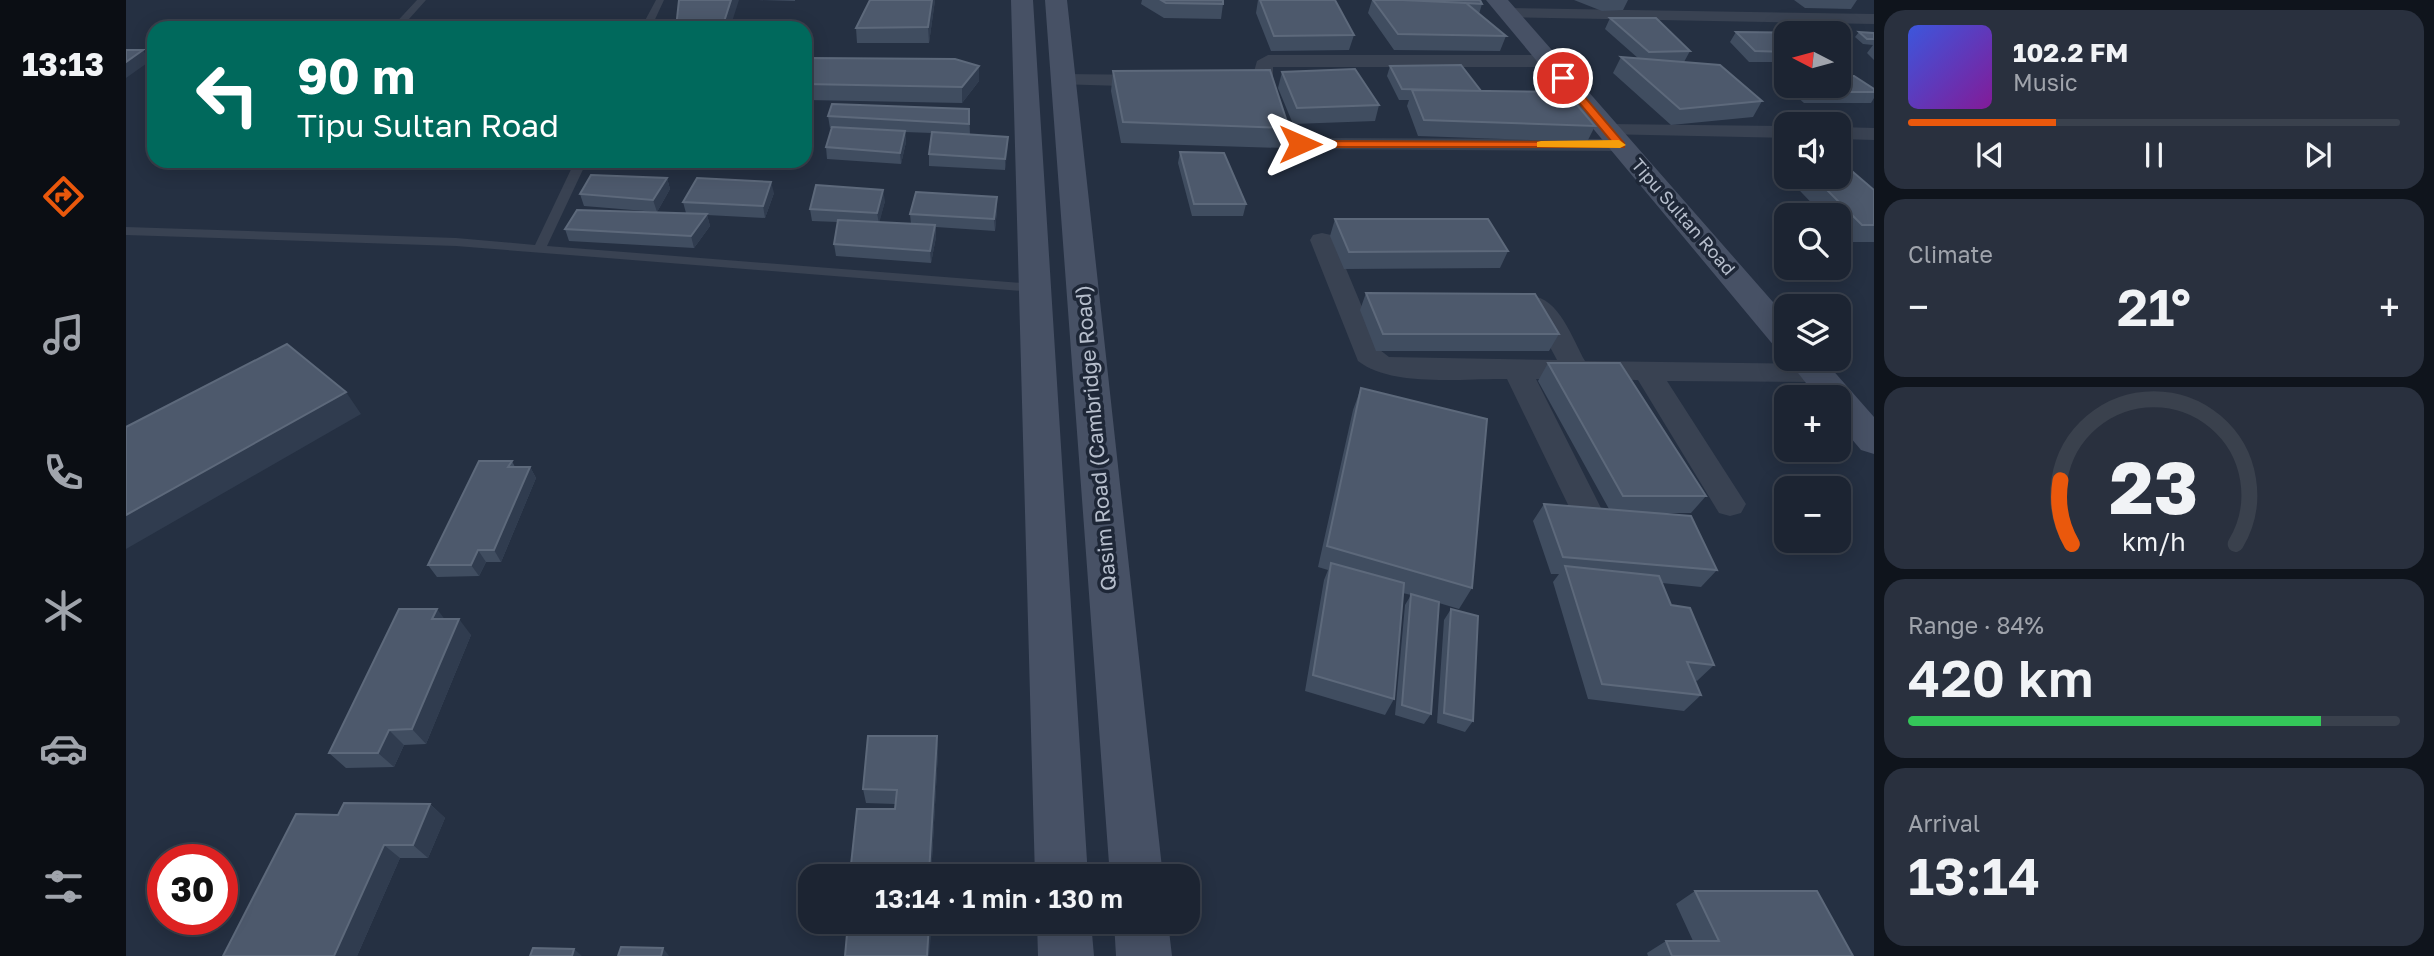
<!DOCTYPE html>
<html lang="en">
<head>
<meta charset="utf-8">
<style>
	:root { --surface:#1c2432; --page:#29303e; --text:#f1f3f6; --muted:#a0a4ac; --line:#3a414d; --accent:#ea580c }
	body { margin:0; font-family:"Golos Text",sans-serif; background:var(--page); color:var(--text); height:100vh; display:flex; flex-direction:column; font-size:26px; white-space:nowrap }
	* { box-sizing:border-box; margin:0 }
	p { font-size:23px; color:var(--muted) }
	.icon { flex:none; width:38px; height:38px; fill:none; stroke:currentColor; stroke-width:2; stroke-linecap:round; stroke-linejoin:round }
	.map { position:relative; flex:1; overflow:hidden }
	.details { display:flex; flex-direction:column; gap:10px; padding:10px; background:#0f141c; width:560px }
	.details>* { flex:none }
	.top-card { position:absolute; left:21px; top:21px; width:665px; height:147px; border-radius:21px; box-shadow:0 4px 18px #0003,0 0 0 2px var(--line); background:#00695c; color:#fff; overflow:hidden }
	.needle { width:46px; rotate:276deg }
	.fabs { position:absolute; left:1648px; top:21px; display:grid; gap:14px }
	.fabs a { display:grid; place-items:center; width:77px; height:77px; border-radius:14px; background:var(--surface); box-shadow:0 4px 18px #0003,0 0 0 2px var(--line); font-size:35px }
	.speed { position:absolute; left:21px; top:844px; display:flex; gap:14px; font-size:35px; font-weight:700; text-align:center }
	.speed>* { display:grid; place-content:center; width:91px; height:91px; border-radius:50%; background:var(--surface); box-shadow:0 4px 18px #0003,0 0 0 2px var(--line); line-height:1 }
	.speed .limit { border:10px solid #d22; background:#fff; color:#111 }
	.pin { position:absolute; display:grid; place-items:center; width:60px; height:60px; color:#fff; margin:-30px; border:4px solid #fff; border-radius:50%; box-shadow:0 2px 7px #0007 }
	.me { position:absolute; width:77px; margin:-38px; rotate:90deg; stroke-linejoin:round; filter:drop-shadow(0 0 5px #0008) }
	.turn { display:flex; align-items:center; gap:24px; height:147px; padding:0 35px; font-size:32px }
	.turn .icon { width:91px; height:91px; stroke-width:2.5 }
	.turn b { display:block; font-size:49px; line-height:60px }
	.big { font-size:52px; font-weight:600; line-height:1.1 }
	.details .widget { flex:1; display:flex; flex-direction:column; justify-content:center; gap:10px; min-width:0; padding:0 24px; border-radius:21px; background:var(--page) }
	.details .dial { align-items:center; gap:0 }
	.dial svg { height:182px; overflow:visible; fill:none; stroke:var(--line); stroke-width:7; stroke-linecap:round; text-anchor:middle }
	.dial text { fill:var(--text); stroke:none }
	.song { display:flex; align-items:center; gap:21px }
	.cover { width:84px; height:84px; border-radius:10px; background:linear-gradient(135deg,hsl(230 70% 55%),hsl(290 70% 35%)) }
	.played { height:7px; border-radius:4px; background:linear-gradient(90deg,var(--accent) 30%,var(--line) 30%) }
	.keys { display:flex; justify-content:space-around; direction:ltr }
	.heat { display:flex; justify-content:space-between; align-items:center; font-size:38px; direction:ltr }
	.charge { height:10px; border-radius:5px; background:linear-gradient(90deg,#34c759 84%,var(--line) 0) }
	.trip { position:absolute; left:672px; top:864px; width:402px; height:70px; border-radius:21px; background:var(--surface); box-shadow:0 4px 18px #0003,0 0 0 2px var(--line); font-weight:600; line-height:70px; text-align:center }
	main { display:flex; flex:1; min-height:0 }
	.tab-bar { display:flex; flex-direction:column; width:126px; justify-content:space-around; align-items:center; background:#0b0e14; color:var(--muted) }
	.tab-bar .icon { width:49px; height:49px }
	.tab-bar .current { color:var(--accent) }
	.tab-bar b { font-size:32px; color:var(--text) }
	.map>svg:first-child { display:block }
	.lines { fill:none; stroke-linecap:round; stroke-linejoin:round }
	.lane { fill:#394252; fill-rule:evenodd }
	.street { fill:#394252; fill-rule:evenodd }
	.secondary { fill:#475165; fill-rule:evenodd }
	.wall { fill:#404d60 }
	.shaded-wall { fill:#303c4f }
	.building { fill:#4d596c; stroke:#5d697b; stroke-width:2 }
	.route { fill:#ea580c; stroke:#983908; stroke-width:2 }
	.slow { fill:#f59e0b }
	.labels { text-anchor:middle; stroke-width:7; stroke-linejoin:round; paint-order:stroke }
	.far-street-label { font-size:18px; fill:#b6becc; stroke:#1e2737 }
	.street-label { font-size:21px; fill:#b6becc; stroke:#1e2737 }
</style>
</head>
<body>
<main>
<nav class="tab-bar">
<b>13:13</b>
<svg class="icon current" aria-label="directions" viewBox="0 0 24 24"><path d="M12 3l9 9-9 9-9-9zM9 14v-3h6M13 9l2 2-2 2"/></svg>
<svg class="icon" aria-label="music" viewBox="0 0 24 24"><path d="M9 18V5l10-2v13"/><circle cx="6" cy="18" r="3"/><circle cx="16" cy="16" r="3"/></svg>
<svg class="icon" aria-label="phone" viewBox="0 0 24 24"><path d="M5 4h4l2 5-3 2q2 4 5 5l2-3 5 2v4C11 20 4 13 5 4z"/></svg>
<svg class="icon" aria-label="climate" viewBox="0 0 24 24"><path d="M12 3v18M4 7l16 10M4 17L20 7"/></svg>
<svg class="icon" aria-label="car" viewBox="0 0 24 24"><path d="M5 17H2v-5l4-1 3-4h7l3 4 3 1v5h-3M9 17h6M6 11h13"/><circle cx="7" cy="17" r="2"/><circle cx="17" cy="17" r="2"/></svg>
<svg class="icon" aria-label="filters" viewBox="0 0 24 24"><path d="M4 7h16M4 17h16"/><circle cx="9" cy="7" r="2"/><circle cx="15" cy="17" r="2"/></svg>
</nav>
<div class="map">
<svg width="1748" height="956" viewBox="0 0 1748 956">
	<rect width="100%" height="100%" fill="#253042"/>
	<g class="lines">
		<path class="lane" d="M 291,0 L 300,0 L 275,28 L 265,28 Z
			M 530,0 L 538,0 L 525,28 L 515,28 Z
			M 449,161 L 461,161 L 421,246 L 909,284 L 915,288 L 909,292 L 330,246 L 0,235 L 0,227 L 330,238 L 409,245 Z"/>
		<path class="street" d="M 1382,8 L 1748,14 L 1748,24 L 1376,17 L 1373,13 Z
			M 1142,55 L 1422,55 L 1432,61 L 1422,67 L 1147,67 L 1147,77 L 1139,85 L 1103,87 L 1093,81 L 1103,75 L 1127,75 L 1131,61 Z
			M 937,74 L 1030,75 L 1040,81 L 1030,87 L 930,84 L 927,80 L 930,76 Z
			M 1482,124 L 1661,126 L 1661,138 L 1475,134 L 1471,130 L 1475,126 Z
			M 1713,127 L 1748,128 L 1748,140 L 1713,139 Z
			M 1174,138 L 1495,139 L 1503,140 L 1506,145 L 1503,150 L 1495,151 L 1166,149 L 1163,144 L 1166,139 Z
			M 1196,233 L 1205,235 L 1208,240 L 1254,350 L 1263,357 L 1431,360 L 1409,319 L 1394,303 L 1398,297 C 1430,289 1446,338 1459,361 L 1690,364 L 1700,366 L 1704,373 L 1700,380 L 1690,382 L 1541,381 L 1620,504 L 1615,513 L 1604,516 L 1593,513 L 1512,380 L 1410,379 L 1475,508 L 1470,517 L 1459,520 L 1448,517 L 1381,379 C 1339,378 1267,388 1232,361 L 1184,240 L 1187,235 Z"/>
		<path class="secondary" d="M 885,0 L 907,0 L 962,877 L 909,877 Z
			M 919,0 L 941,0 L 1037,877 L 984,877 Z
			M 1360,0 L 1382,0 L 1661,318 L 1661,350 L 1649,347 Z
			M 1661,359 L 1697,359 L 1748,417 L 1748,454 L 1735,450 L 1713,424 L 1713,397 L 1691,397 Z
			M 911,922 L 965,922 L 968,956 L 912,956 Z
			M 988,922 L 1042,922 L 1046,956 L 990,956 Z"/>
	</g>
	<path class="wall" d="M 632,0 L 669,0 L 669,1 Z
		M 744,0 L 809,0 L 803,43 L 731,43 L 730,28 Z
		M 1016,0 L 1097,0 L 1097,4 L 1095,19 L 1038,18 L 1015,4 Z
		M 1132,0 L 1209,0 L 1228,35 L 1223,50 L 1145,51 L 1130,13 Z
		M 1246,0 L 1354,0 L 1356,4 L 1353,14 L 1380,36 L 1374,51 L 1268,50 L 1242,13 Z
		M 1448,0 L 1502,0 L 1497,10 L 1476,11 Z
		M 1668,0 L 1731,0 L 1725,9 L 1679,8 Z
		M 1484,18 L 1564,51 L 1558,62 L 1551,62 L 1636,101 L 1627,117 L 1545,125 L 1487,73 L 1495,57 L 1513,59 L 1479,29 Z
		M 1610,32 L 1661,33 L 1661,62 L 1623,62 L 1604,42 Z
		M 1733,32 L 1748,33 L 1748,60 L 1741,53 L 1747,45 L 1737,44 L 1729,37 Z
		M 1264,66 L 1355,91 L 1469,126 L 1461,142 L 1292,136 L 1281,106 L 1283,100 L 1273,100 L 1261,76 Z
		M 987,71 L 1163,128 L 1158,148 L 995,143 L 985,91 Z
		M 1156,72 L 1253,105 L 1249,121 L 1167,124 L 1152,88 Z
		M 853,81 L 836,103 L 681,100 L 679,88 L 679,82 Z
		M 1662,86 L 1713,86 L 1748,89 L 1748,98 L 1745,103 L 1678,103 L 1661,88 Z
		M 843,109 L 844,135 L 882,137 L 879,170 L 803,166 L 803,154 L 806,133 L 779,132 L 780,142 L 775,164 L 701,159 L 700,147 L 706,128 L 704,128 L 702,116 Z
		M 1054,152 L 1120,204 L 1117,216 L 1066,216 L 1052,163 Z
		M 1661,162 L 1661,177 L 1713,177 L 1748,190 L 1748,242 L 1723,242 L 1713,232 L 1713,215 L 1697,215 L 1655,171 Z
		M 541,178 L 544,189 L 531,212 L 458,206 L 454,194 Z
		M 648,193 L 639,218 L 581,215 L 584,226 L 568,248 L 443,241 L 439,229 L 560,213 L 557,202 Z
		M 871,197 L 871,209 L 869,231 L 810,227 L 810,237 L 805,263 L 710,256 L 708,244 L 712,222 L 686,221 L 684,209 L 759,201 L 753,222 L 785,224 L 784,214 Z
		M 1209,219 L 1382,251 L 1374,268 L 1218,269 L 1204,236 Z
		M 1240,293 L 1433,334 L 1423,351 L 1250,351 L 1234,310 Z
		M 1422,363 L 1580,496 L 1565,513 L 1531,513 L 1591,570 L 1575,587 L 1536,583 L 1545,605 L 1588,665 L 1571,681 L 1569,680 L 1575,695 L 1558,711 L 1462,699 L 1427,582 L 1433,574 L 1425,574 L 1407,521 L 1418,504 L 1483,509 L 1412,381 Z
		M 1235,388 L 1346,588 L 1333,609 L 1313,603 L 1305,714 L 1298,724 L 1269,715 L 1279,605 L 1285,595 L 1277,593 L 1268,699 L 1259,715 L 1179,691 L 1198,580 L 1202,570 L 1192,567 L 1227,410 Z
		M 386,461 L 389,467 L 404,467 L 410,478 L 375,562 L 360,562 L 353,576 L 311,577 L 302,565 Z
		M 1325,609 L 1347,721 L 1339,732 L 1311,723 L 1318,620 Z
		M 318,619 L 345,635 L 300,744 L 278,745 L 268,767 L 220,768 L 203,753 Z
		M 811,736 L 812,751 L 805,877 L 724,877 L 724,874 L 769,809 L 769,804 L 740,803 L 737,789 Z
		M 304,804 L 319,818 L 302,858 L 274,858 L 231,956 L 97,956 L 212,815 Z
		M 1569,891 L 1727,956 L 1522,956 L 1521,953 L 1540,941 L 1567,941 L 1550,904 Z"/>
	<path class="shaded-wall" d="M 605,0 L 613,0 L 604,28 L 596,28 Z
		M 806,0 L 809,0 L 803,43 L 802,27 Z
		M 17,50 L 24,61 L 0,78 L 0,62 Z
		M 853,66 L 853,81 L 836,103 L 836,87 Z
		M 779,131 L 780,142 L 775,164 L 774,153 Z
		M 882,137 L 882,148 L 879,170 L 879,159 Z
		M 541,178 L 544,189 L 531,212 L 527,200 Z
		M 645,182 L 648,193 L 639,218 L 637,206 Z
		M 757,190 L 759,201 L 753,224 L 751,213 Z
		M 871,197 L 871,209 L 869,231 L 868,219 Z
		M 581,214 L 584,226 L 568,248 L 565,236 Z
		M 809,225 L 810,237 L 805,263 L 804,251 Z
		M 220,392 L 235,414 L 0,549 L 0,515 Z
		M 404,467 L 410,478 L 375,562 L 368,550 Z
		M 352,550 L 360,562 L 353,576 L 345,565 Z
		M 311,609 L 323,625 L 306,619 Z
		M 333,619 L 345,635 L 300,744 L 286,729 Z
		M 263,730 L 278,745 L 268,767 L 252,753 Z
		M 811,736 L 812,751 L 805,877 L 803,877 Z
		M 304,804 L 319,818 L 302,858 L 287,845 Z
		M 258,845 L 274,858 L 231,956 L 208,956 Z
		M 803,924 L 805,936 L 803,956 L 801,956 Z
		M 537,948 L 543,956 L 535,956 Z
		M 448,949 L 456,956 L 446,956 Z"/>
	<path class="building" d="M 553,0 L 605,0 L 596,28 L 550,28 Z
		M 744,0 L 806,0 L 802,27 L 730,28 Z
		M 1035,0 L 1097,0 L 1097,4 L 1040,3 Z
		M 1134,0 L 1209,0 L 1228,35 L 1148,36 Z
		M 1247,0 L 1276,0 L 1340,3 L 1380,36 L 1272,34 Z
		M 1300,0 L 1354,0 L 1356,4 L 1301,1 Z
		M 1484,18 L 1530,18 L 1564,51 L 1523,52 Z
		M 1610,32 L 1688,33 L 1661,33 L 1661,52 L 1629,51 Z
		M 1733,32 L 1748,33 L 1748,39 L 1741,39 Z
		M 0,50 L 17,50 L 0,62 Z
		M 1495,57 L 1594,65 L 1636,101 L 1554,109 Z
		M 684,58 L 829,59 L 853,66 L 836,87 L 679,84 Z
		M 1335,65 L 1355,91 L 1276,89 L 1264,66 Z
		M 1229,69 L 1253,105 L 1171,108 L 1156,72 Z
		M 1144,70 L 1163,128 L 997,122 L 987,71 Z
		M 1713,76 L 1728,76 L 1748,89 L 1748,92 L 1685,92 L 1678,86 L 1713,86 Z
		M 1286,90 L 1440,92 L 1469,126 L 1298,120 Z
		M 706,104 L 843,109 L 843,124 L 702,116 Z
		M 706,127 L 779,131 L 774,153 L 700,147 Z
		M 806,132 L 882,137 L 879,159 L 803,154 Z
		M 1054,152 L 1098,153 L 1120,204 L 1068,204 Z
		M 1713,160 L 1748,190 L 1748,225 L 1736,225 L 1688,177 L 1713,177 Z
		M 465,175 L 541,178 L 527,200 L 454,194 Z
		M 571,178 L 645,182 L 637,206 L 557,202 Z
		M 690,185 L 757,190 L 751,213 L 684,209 Z
		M 790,192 L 871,197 L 868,219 L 784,214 Z
		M 451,210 L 581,214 L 565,236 L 439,229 Z
		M 1209,219 L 1362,219 L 1382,251 L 1223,252 Z
		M 712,220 L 809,225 L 804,251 L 708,244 Z
		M 1240,293 L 1409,294 L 1433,334 L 1257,334 Z
		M 161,344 L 220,392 L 0,515 L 0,427 Z
		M 1422,363 L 1494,363 L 1580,496 L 1497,496 Z
		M 1235,388 L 1361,419 L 1346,588 L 1201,546 Z
		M 353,461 L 386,461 L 382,467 L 404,467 L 368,550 L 352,550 L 345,565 L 302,565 Z
		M 1418,504 L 1565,516 L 1591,570 L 1437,557 Z
		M 1205,563 L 1278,583 L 1268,699 L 1187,675 Z
		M 1439,566 L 1533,576 L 1545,605 L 1564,608 L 1588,665 L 1561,662 L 1575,695 L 1476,684 Z
		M 1285,594 L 1313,602 L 1305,714 L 1276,705 Z
		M 273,609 L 311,609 L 306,619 L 333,619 L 286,729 L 263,730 L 252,753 L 203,753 Z
		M 1325,609 L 1352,616 L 1347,721 L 1318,713 Z
		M 742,736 L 811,736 L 803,874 L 724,874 L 731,809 L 769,809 L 771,790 L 737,789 Z
		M 218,803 L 304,804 L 287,845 L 258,845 L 208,956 L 97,956 L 170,814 L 212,815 Z
		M 1569,891 L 1691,891 L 1727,956 L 1546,956 L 1540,941 L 1593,941 Z
		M 722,923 L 803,924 L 801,956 L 719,956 Z
		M 495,947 L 537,948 L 535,956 L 492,956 Z
		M 407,948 L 448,949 L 446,956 L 404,956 Z"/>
	<path class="route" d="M 1434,76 L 1441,76 L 1498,143 L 1498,147 L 1174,147 L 1169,144 L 1174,141 L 1486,142 L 1434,80 Z"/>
	<path class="slow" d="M 1415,141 L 1493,140 L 1500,145 L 1494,148 L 1411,147 L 1411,142 Z"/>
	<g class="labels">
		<g class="far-street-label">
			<text transform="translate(1557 217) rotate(49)" y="6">Tipu Sultan Road</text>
		</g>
		<g class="street-label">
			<text transform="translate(970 438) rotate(-95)" y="7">Qasim Road (Cambridge Road)</text>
		</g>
	</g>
</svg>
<div class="fabs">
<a><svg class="needle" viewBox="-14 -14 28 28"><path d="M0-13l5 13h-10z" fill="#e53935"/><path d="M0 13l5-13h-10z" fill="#a0a4ac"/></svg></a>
<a><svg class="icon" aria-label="sound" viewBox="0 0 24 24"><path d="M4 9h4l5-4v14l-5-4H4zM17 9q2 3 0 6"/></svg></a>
<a><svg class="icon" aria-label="search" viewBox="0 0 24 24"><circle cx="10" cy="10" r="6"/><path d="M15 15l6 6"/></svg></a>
<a><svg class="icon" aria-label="layers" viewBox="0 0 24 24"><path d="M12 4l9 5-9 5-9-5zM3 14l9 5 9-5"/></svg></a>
<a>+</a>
<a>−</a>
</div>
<div class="speed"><div class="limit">30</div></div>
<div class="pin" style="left:1437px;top:78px;background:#d93025"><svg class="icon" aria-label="arrive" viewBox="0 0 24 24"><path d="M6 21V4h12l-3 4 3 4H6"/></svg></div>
<svg class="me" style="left:1174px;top:144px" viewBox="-20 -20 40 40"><path d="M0-17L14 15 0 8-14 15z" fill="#ea580c" stroke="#fff" stroke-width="4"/></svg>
<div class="trip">13:14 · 1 min · 130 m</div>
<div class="top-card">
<div class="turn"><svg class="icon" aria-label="left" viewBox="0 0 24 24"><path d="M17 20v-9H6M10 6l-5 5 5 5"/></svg><div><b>90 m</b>Tipu Sultan Road</div></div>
</div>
</div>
<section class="details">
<div class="widget">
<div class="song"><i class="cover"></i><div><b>102.2 FM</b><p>Music</p></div></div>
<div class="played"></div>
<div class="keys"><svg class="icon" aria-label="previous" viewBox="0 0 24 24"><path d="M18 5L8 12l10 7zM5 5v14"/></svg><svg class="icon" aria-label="pause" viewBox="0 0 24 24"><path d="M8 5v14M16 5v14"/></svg><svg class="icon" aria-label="next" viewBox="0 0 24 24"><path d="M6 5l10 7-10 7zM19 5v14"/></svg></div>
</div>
<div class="widget"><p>Climate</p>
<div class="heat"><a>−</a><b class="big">21°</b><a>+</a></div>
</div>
<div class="widget dial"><svg viewBox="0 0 100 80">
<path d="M14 69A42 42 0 1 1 86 69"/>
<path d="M14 69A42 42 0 0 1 9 41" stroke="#ea580c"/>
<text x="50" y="56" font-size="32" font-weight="700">23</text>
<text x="50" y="72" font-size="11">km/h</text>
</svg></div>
<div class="widget"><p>Range · 84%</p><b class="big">420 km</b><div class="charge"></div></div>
<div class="widget"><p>Arrival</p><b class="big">13:14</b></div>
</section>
</main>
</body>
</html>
